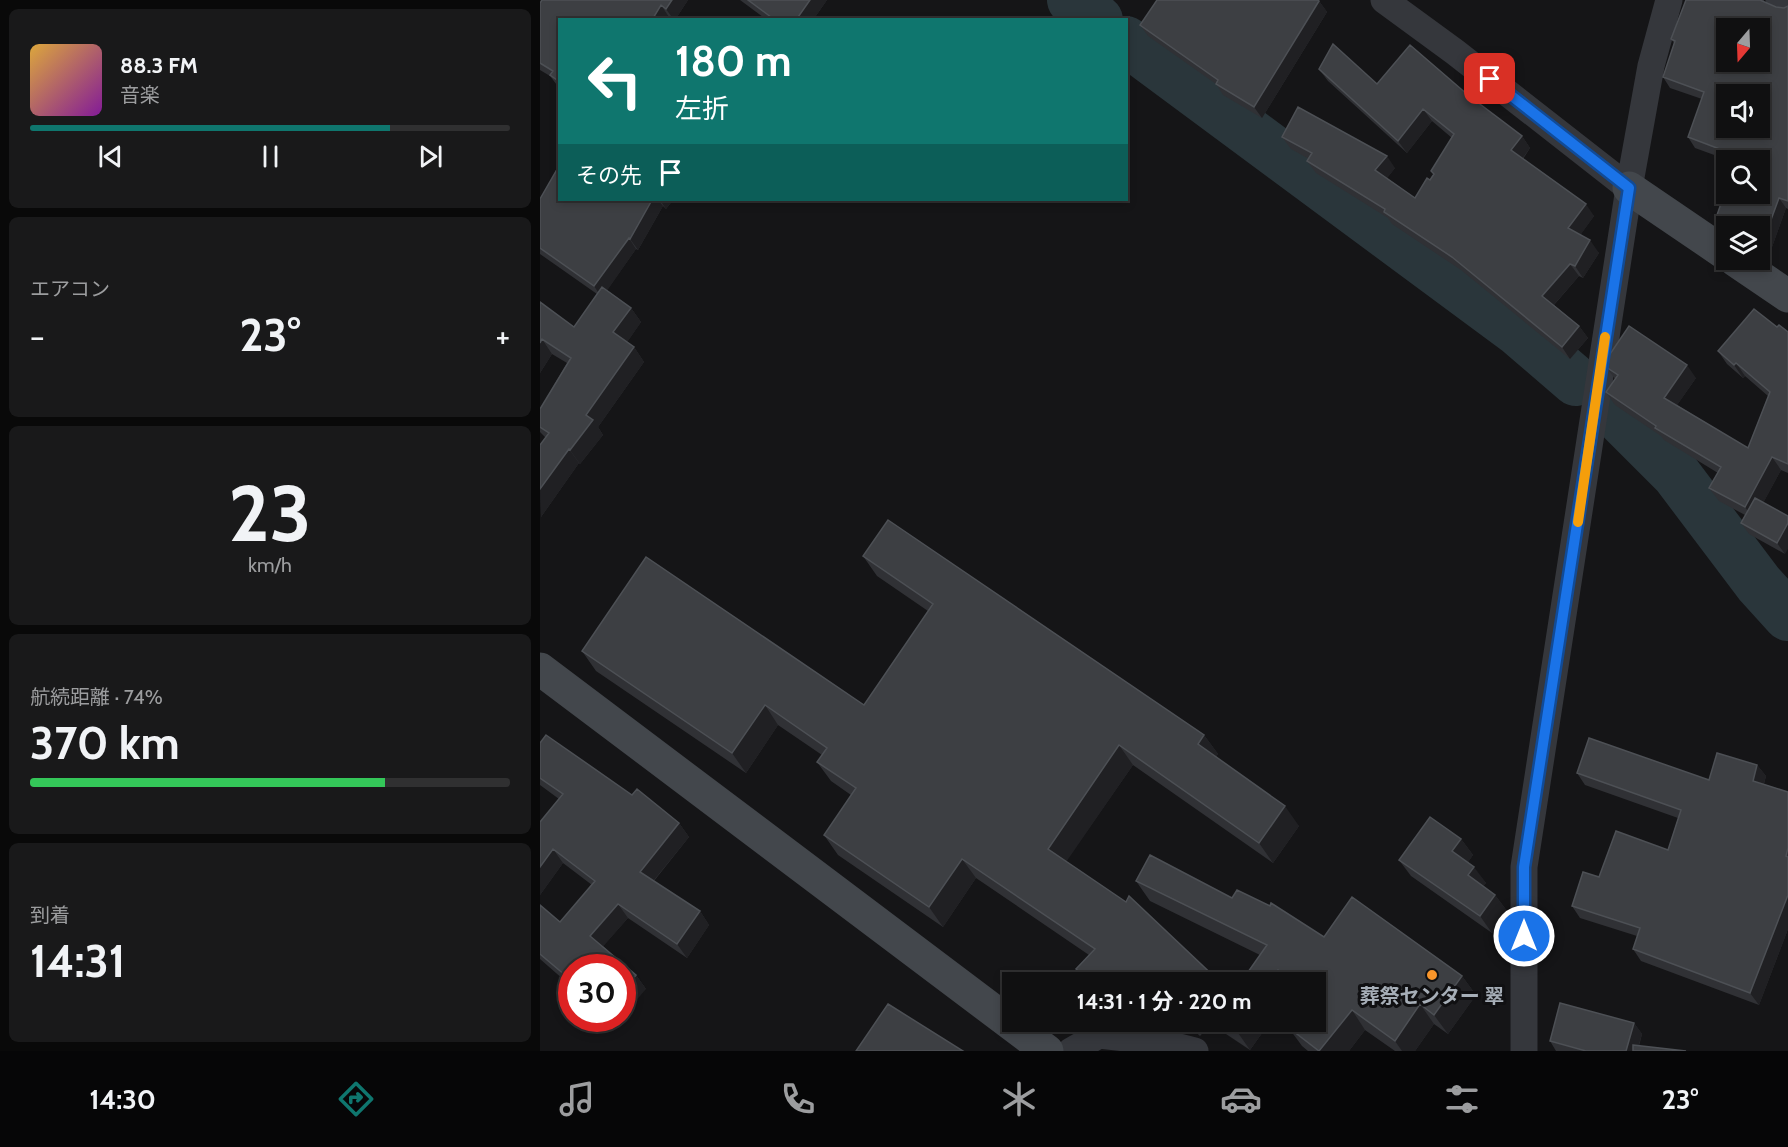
<!DOCTYPE html>
<html lang="ja">
<head>
<meta charset="utf-8">
<style>
	:root { --surface:#101011; --page:#19191a; --text:#f1f3f6; --muted:#9c9d9f; --line:#303031; --accent:#0f766e }
	body { margin:0; font-family:Cabin,"Noto Sans JP",sans-serif; background:var(--page); color:var(--text); height:100vh; display:flex; flex-direction:column; font-size:22px; white-space:nowrap }
	* { box-sizing:border-box; margin:0 }
	p { font-size:20px; color:var(--muted) }
	.icon { flex:none; width:33px; height:33px; fill:none; stroke:currentColor; stroke-width:2; stroke-linecap:round; stroke-linejoin:round }
	.map { position:relative; flex:1; overflow:hidden }
	.panel { display:flex; flex-direction:column; gap:9px; padding:9px; background:#090909; width:540px }
	.panel>* { flex:none }
	.guide { position:absolute; left:18px; top:18px; width:570px; height:183px; border-radius:0px; box-shadow:0 3px 9px #0003,0 0 0 2px var(--line); background:#0f766e; color:#fff; overflow:hidden }
	.needle { width:39px; rotate:199deg }
	.controls { position:absolute; left:1176px; top:18px; display:grid; gap:12px }
	.controls a { display:grid; place-items:center; width:54px; height:54px; border-radius:0px; background:var(--surface); box-shadow:0 3px 9px #0003,0 0 0 2px var(--line); font-size:30px }
	.speed { position:absolute; left:18px; top:954px; display:flex; gap:12px; font-size:30px; font-weight:700; text-align:center }
	.speed>* { display:grid; place-content:center; width:78px; height:78px; border-radius:50%; background:var(--surface); box-shadow:0 3px 9px #0003,0 0 0 2px var(--line); line-height:1 }
	.speed .limit { border:9px solid #d22; background:#fff; color:#111 }
	.pin { position:absolute; display:grid; place-items:center; width:51px; height:51px; color:#fff; margin:-26px; border-radius:12px; box-shadow:0 3px 9px #0006 }
	.me { position:absolute; width:66px; margin:-33px; rotate:0deg; stroke-linejoin:round; filter:drop-shadow(0 0 4px #0008) }
	.turn { display:flex; align-items:center; gap:21px; height:126px; padding:0 18px; font-size:27px }
	.turn .icon { width:78px; height:78px; stroke-width:2.5 }
	.turn b { display:block; font-size:42px; line-height:51px }
	.then { display:flex; align-items:center; height:57px; padding:0 18px; background:#0003; gap:12px; font-size:22px }
	.big { font-size:45px; font-weight:700; line-height:1.1 }
	.panel .card { flex:1; display:flex; flex-direction:column; justify-content:center; gap:9px; min-width:0; padding:0 21px; border-radius:9px; background:var(--page) }
	.panel .dial { align-items:center; gap:0 }
	.dial b { font-size:78px; line-height:1 }
	.song { display:flex; align-items:center; gap:18px }
	.cover { width:72px; height:72px; border-radius:9px; background:linear-gradient(135deg,hsl(40 70% 55%),hsl(290 70% 35%)) }
	.played { height:6px; border-radius:3px; background:linear-gradient(90deg,var(--accent) 75%,var(--line) 75%) }
	.keys { display:flex; justify-content:space-around; direction:ltr }
	.heat { display:flex; justify-content:space-between; align-items:center; font-size:33px; direction:ltr }
	.charge { height:9px; border-radius:4px; background:linear-gradient(90deg,#34c759 74%,var(--line) 0) }
	.trip { position:absolute; left:462px; top:972px; width:324px; height:60px; border-radius:0px; background:var(--surface); box-shadow:0 3px 9px #0003,0 0 0 2px var(--line); font-weight:700; line-height:60px; text-align:center }
	.dock { display:flex; height:96px; justify-content:space-around; align-items:center; background:#060607; color:var(--muted) }
	.dock .icon { width:42px; height:42px }
	.dock .on { color:var(--accent) }
	.dock b { font-size:27px; color:var(--text) }
	main { display:flex; flex:1; min-height:0 }
	.map>svg:first-child { display:block }
	.lines { fill:none; stroke-linecap:round; stroke-linejoin:round }
	.river { stroke:#2a363b; stroke-width:50 }
	.street { stroke:#35373c; stroke-width:27 }
	.secondary { stroke:#43474c; stroke-width:33 }
	.wall { fill:#303135 }
	.shaded-wall { fill:#202023 }
	.building { fill:#3d3f43; stroke:#4d5055; stroke-width:1.5; fill-rule:evenodd }
	.route-casing { stroke:#114b97; stroke-width:15 }
	.route { stroke:#1a73e8; stroke-width:10 }
	.slow { stroke:#f59e0b; stroke-width:10 }
	.poi-dot { fill:#f9952a; stroke:#101012; stroke-width:2 }
	.labels { text-anchor:middle; stroke-width:6; stroke-linejoin:round; paint-order:stroke }
	.poi-label { font-size:20px; font-weight:bold; fill:#a6aeb7; stroke:#101012 }
</style>
</head>
<body>
<main>
<section class="panel">
<div class="card">
<div class="song"><i class="cover"></i><div><b>88.3 FM</b><p>音楽</p></div></div>
<div class="played"></div>
<div class="keys"><svg class="icon" aria-label="previous" viewBox="0 0 24 24"><path d="M18 5L8 12l10 7zM5 5v14"/></svg><svg class="icon" aria-label="pause" viewBox="0 0 24 24"><path d="M8 5v14M16 5v14"/></svg><svg class="icon" aria-label="next" viewBox="0 0 24 24"><path d="M6 5l10 7-10 7zM19 5v14"/></svg></div>
</div>
<div class="card"><p>エアコン</p>
<div class="heat"><a>−</a><b class="big">23°</b><a>+</a></div>
</div>
<div class="card dial"><b>23</b><p>km/h</p></div>
<div class="card"><p>航続距離 · 74%</p><b class="big">370 km</b><div class="charge"></div></div>
<div class="card"><p>到着</p><b class="big">14:31</b></div>
</section>
<div class="map">
<svg width="1248" height="1051" viewBox="0 0 1248 1051">
	<rect width="100%" height="100%" fill="#151517"/>
	<g class="lines">
		<path class="river" d="M 532,0 L 558,20
			M 586,41 L 979,332 L 1036,381
			M 1073,411 L 1136,474 L 1219,584 L 1248,616"/>
		<path class="street" d="M 844,0 L 915,52 L 1089,188
			M 1239,0 L 1248,3
			M 531,1051 L 559,1035 L 620,1042 L 655,1051
			M 984,1051 L 984,867 L 1089,188 L 1111,66 L 1129,0"/>
		<path class="secondary" d="M 1089,188 L 1186,254
			M 1195,260 L 1248,296
			M 0,669 L 507,1051"/>
	</g>
	<path class="wall" d="M 148,0 L 135,20 L 133,20 L 129,17 L 128,20 L 20,20 L 20,89 L 10,76 L 0,70 L 0,3 Z
		M 200,0 L 287,0 L 273,20 L 227,20 Z
		M 1146,0 L 1224,0 L 1224,2 L 1236,7 L 1244,8 L 1248,6 L 1248,209 L 1246,208 L 1232,247 L 1220,242 L 1220,226 L 1186,226 L 1186,229 L 1183,228 L 1176,218 L 1220,160 L 1188,160 L 1155,148 L 1148,137 L 1162,99 L 1130,88 L 1123,77 L 1134,43 L 1131,39 Z
		M 779,1 L 787,12 L 722,118 L 683,95 L 676,84 L 608,36 L 600,25 Z
		M 779,69 L 837,84 L 928,95 L 982,136 L 990,148 L 983,159 L 1054,216 L 1040,235 L 1059,253 L 1043,278 L 1039,276 L 1014,305 L 1039,326 L 1048,338 L 1030,359 L 921,270 L 852,224 L 848,218 L 776,173 L 767,161 L 769,159 L 751,149 L 742,137 L 855,168 L 847,178 L 875,198 L 894,175 L 891,171 L 912,138 L 892,121 L 867,153 L 788,81 Z
		M 0,199 L 133,200 L 126,209 L 123,206 L 98,250 L 96,249 L 67,290 L 91,308 L 101,322 L 87,342 L 94,347 L 104,362 L 58,427 L 63,435 L 40,464 L 39,463 L 1,517 L 0,445 L 6,438 L 0,432 L 0,409 L 27,363 L 12,354 L 0,373 L 0,302 L 34,327 L 57,294 L 0,254 Z
		M 1237,327 L 1248,332 L 1248,473 L 1241,470 L 1223,503 L 1245,554 L 1209,534 L 1201,523 L 1205,515 L 1179,501 L 1169,488 L 1178,473 L 1124,440 L 1121,436 L 1075,405 L 1066,392 L 1075,379 L 1066,367 L 1156,378 L 1137,405 L 1208,448 L 1228,396 L 1205,376 L 1203,378 L 1187,364 L 1178,351 Z
		M 323,556 L 664,735 L 678,754 L 676,757 L 759,826 L 733,863 L 593,765 L 526,861 L 680,982 L 545,982 L 536,969 L 549,955 L 436,878 L 403,927 L 298,855 L 284,835 L 311,795 L 291,781 L 277,762 L 282,755 L 238,725 L 206,773 L 56,671 L 42,651 L 324,705 L 388,611 L 337,576 Z
		M 0,743 L 139,823 L 149,837 L 114,881 L 160,911 L 169,925 L 147,958 L 88,918 L 63,946 L 96,975 L 106,989 L 32,968 L 32,987 L 0,959 L 0,905 L 20,922 L 52,885 L 23,863 L 0,895 L 0,822 L 19,799 L 0,785 Z
		M 1217,765 L 1226,776 L 1224,784 L 1248,792 L 1248,929 L 1219,1005 L 1101,961 L 1093,949 L 1097,936 L 1040,918 L 1032,906 L 1059,877 L 1128,850 L 1138,818 L 1045,785 L 1037,773 L 1169,780 Z
		M 921,839 L 933,855 L 928,862 L 946,883 L 943,886 L 955,895 L 967,911 L 952,933 L 871,876 L 859,860 Z
		M 596,881 L 692,898 L 784,937 L 922,976 L 936,995 L 908,1034 L 894,1024 L 875,1051 L 855,1051 L 825,1030 L 809,1051 L 768,1051 L 762,1046 L 748,1027 L 776,1022 L 776,982 L 701,982 L 720,955 L 610,901 Z
		M 627,1022 L 730,1022 L 710,1050 L 671,1024 L 660,1036 L 647,1024 L 640,1031 L 635,1030 Z
		M 1094,1023 L 1102,1034 L 1099,1046 L 1146,1051 L 1016,1051 L 1010,1041 Z"/>
	<path class="shaded-wall" d="M 132,0 L 148,0 L 135,20 L 134,20 L 126,9 Z
		M 270,0 L 287,0 L 273,20 L 256,20 Z
		M 779,1 L 787,12 L 722,118 L 714,107 Z
		M 121,5 L 129,17 L 128,20 L 112,20 Z
		M 883,109 L 892,121 L 867,153 L 858,141 Z
		M 982,136 L 990,148 L 979,163 L 971,150 Z
		M 847,156 L 855,168 L 844,182 L 835,170 Z
		M 1239,198 L 1246,208 L 1232,247 L 1225,236 Z
		M 112,200 L 118,200 L 123,206 L 98,250 L 90,239 Z
		M 120,200 L 133,200 L 126,209 Z
		M 1046,204 L 1054,216 L 1037,240 L 1028,228 Z
		M 89,238 L 96,249 L 62,298 L 54,286 Z
		M 1050,240 L 1059,253 L 1043,278 L 1035,266 Z
		M 1030,264 L 1039,276 L 1011,308 L 1002,296 Z
		M 91,308 L 101,322 L 84,347 L 73,332 Z
		M 1039,326 L 1048,338 L 1030,359 L 1022,347 Z
		M 2,339 L 12,354 L 0,373 L 0,343 Z
		M 94,347 L 104,362 L 58,427 L 63,435 L 40,464 L 30,450 L 46,415 Z
		M 1196,363 L 1205,376 L 1203,378 L 1194,365 Z
		M 1147,365 L 1156,378 L 1133,411 L 1124,398 Z
		M 29,449 L 39,463 L 1,517 L 0,489 Z
		M 1232,457 L 1241,470 L 1214,520 L 1205,507 Z
		M 1248,523 L 1248,549 L 1245,554 L 1237,543 Z
		M 225,705 L 238,725 L 206,773 L 192,753 Z
		M 664,735 L 678,754 L 671,764 L 658,744 Z
		M 579,745 L 593,765 L 522,868 L 508,849 Z
		M 1217,765 L 1226,776 L 1221,793 L 1213,781 Z
		M 745,806 L 759,826 L 733,863 L 719,843 Z
		M 139,823 L 149,837 L 110,885 L 100,872 Z
		M 921,839 L 933,855 L 924,868 L 912,851 Z
		M 13,849 L 23,863 L 0,895 L 0,867 Z
		M 422,859 L 436,878 L 403,927 L 389,907 Z
		M 934,867 L 946,883 L 939,892 L 928,875 Z
		M 955,895 L 967,911 L 952,933 L 940,916 Z
		M 1248,895 L 1248,929 L 1219,1005 L 1210,993 Z
		M 78,904 L 88,918 L 60,950 L 50,936 Z
		M 160,911 L 169,925 L 147,958 L 137,944 Z
		M 738,970 L 746,982 L 729,982 Z
		M 96,975 L 106,989 L 82,1017 L 82,992 Z
		M 922,976 L 936,995 L 908,1034 L 894,1015 Z
		M 588,978 L 591,982 L 584,982 Z
		M 880,1004 L 894,1024 L 875,1051 L 862,1051 L 855,1041 Z
		M 812,1010 L 825,1030 L 809,1051 L 779,1051 Z
		M 71,1018 L 81,1018 L 75,1025 Z
		M 702,1022 L 730,1022 L 710,1050 L 696,1030 Z
		M 1094,1023 L 1102,1034 L 1097,1051 L 1086,1051 Z"/>
	<path class="building" d="M 2,0 L 132,0 L 126,9 L 121,5 L 112,20 L 20,20 L 20,82 L 10,75 L 13,71 L 0,63 L 0,3 Z
		M 208,0 L 270,0 L 256,20 L 235,20 Z
		M 617,0 L 778,0 L 779,1 L 714,107 L 676,84 L 678,80 L 600,25 Z
		M 1146,0 L 1220,0 L 1236,7 L 1244,8 L 1248,6 L 1248,201 L 1239,198 L 1225,236 L 1220,234 L 1220,226 L 1200,226 L 1176,218 L 1186,189 L 1186,194 L 1220,194 L 1220,160 L 1197,160 L 1198,156 L 1148,137 L 1164,92 L 1123,77 L 1135,41 L 1131,39 ZM 1186,28 L 1220,28 L 1220,62 L 1186,62 ZM 1186,94 L 1220,94 L 1220,128 L 1186,128 Z
		M 793,44 L 837,84 L 870,45 L 928,95 L 982,136 L 971,150 L 1046,204 L 1028,228 L 1050,240 L 1035,266 L 1030,264 L 1002,296 L 1039,326 L 1022,347 L 912,257 L 844,212 L 845,209 L 767,161 L 772,153 L 742,137 L 758,107 L 847,156 L 835,170 L 875,198 L 887,178 L 890,180 L 894,174 L 891,171 L 914,134 L 883,109 L 858,141 L 779,69 Z
		M 19,166 L 20,200 L 112,200 L 90,239 L 89,238 L 54,286 L 0,248 L 0,199 Z
		M 62,287 L 91,308 L 73,332 L 94,347 L 46,415 L 53,420 L 30,450 L 29,449 L 0,489 L 0,445 L 9,433 L 0,427 L 0,409 L 31,358 L 2,339 L 0,343 L 0,302 L 34,327 Z
		M 1214,309 L 1237,327 L 1239,325 L 1248,332 L 1248,464 L 1232,457 L 1205,507 L 1169,488 L 1181,467 L 1115,428 L 1116,426 L 1066,392 L 1078,375 L 1066,367 L 1068,357 L 1089,326 L 1147,365 L 1124,398 L 1208,448 L 1230,392 L 1196,363 L 1194,365 L 1178,351 Z
		M 1215,498 L 1248,516 L 1248,523 L 1237,543 L 1201,523 Z
		M 348,520 L 664,735 L 658,744 L 745,806 L 719,843 L 579,745 L 508,849 L 586,902 L 589,896 L 680,982 L 593,982 L 588,978 L 584,982 L 551,982 L 536,969 L 555,949 L 422,859 L 389,907 L 284,835 L 316,788 L 277,762 L 287,748 L 225,705 L 192,753 L 42,651 L 106,557 L 324,705 L 393,604 L 323,556 Z
		M 6,735 L 92,795 L 97,789 L 139,823 L 100,872 L 160,911 L 137,944 L 78,904 L 50,936 L 96,975 L 82,992 L 82,968 L 32,968 L 32,981 L 0,954 L 0,905 L 20,922 L 55,881 L 13,849 L 0,867 L 0,822 L 23,794 L 0,778 L 0,743 Z
		M 1049,738 L 1169,780 L 1177,753 L 1217,765 L 1213,781 L 1248,792 L 1248,848 L 1246,856 L 1248,857 L 1248,895 L 1210,993 L 1093,949 L 1100,928 L 1032,906 L 1043,872 L 1059,877 L 1076,831 L 1128,850 L 1141,810 L 1037,773 Z
		M 890,817 L 921,839 L 912,851 L 934,867 L 928,875 L 955,895 L 940,916 L 859,860 Z
		M 610,855 L 692,898 L 697,890 L 730,906 L 731,903 L 784,937 L 812,897 L 922,976 L 894,1015 L 880,1004 L 855,1041 L 812,1010 L 779,1051 L 748,1027 L 752,1022 L 776,1022 L 776,982 L 755,982 L 738,970 L 729,982 L 701,982 L 727,945 L 596,881 Z
		M 1020,1003 L 1094,1023 L 1086,1051 L 1046,1051 L 1010,1041 Z
		M 348,1004 L 423,1051 L 316,1051 Z
		M 683,1022 L 702,1022 L 696,1030 Z
		M 1093,1045 L 1146,1051 L 1093,1051 Z"/>
	<g class="lines">
		<g class="route-casing">
			<path id="route" d="M 950,79 L 1089,188 L 984,867 L 984,936"/>
		</g>
		<use href="#route" class="route"/>
		<path class="slow" d="M 1038,522 L 1065,337"/>
	</g>
	<circle class="poi-dot" cx="892" cy="975" r="6"/>
	<g class="labels">
		<g class="poi-label">
			<text x="892" y="1003">葬祭センター 翠</text>
		</g>
	</g>
</svg>
<div class="controls">
<a><svg class="needle" viewBox="-14 -14 28 28"><path d="M0-13l5 13h-10z" fill="#e53935"/><path d="M0 13l5-13h-10z" fill="#9c9d9f"/></svg></a>
<a><svg class="icon" aria-label="sound" viewBox="0 0 24 24"><path d="M4 9h4l5-4v14l-5-4H4zM17 9q2 3 0 6"/></svg></a>
<a><svg class="icon" aria-label="search" viewBox="0 0 24 24"><circle cx="10" cy="10" r="6"/><path d="M15 15l6 6"/></svg></a>
<a><svg class="icon" aria-label="layers" viewBox="0 0 24 24"><path d="M12 4l9 5-9 5-9-5zM3 14l9 5 9-5"/></svg></a>
</div>
<div class="speed"><div class="limit">30</div></div>
<div class="pin" style="left:950px;top:79px;background:#d93025"><svg class="icon" aria-label="arrive" viewBox="0 0 24 24"><path d="M6 21V4h12l-3 4 3 4H6"/></svg></div>
<svg class="me" style="left:984px;top:936px" viewBox="-20 -20 40 40"><circle r="17" fill="#1a73e8" stroke="#fff" stroke-width="3"/><path d="M0-11L8 9 0 5-8 9z" fill="#fff"/></svg>
<div class="trip">14:31 · 1 分 · 220 m</div>
<div class="guide">
<div class="turn"><svg class="icon" aria-label="left" viewBox="0 0 24 24"><path d="M17 20v-9H6M10 6l-5 5 5 5"/></svg><div><b>180 m</b>左折</div></div>
<div class="then">その先<svg class="icon" aria-label="arrive" viewBox="0 0 24 24"><path d="M6 21V4h12l-3 4 3 4H6"/></svg></div>
</div>
</div>
</main>
<nav class="dock">
<b>14:30</b>
<svg class="icon on" aria-label="directions" viewBox="0 0 24 24"><path d="M12 3l9 9-9 9-9-9zM9 14v-3h6M13 9l2 2-2 2"/></svg>
<svg class="icon" aria-label="music" viewBox="0 0 24 24"><path d="M9 18V5l10-2v13"/><circle cx="6" cy="18" r="3"/><circle cx="16" cy="16" r="3"/></svg>
<svg class="icon" aria-label="phone" viewBox="0 0 24 24"><path d="M5 4h4l2 5-3 2q2 4 5 5l2-3 5 2v4C11 20 4 13 5 4z"/></svg>
<svg class="icon" aria-label="climate" viewBox="0 0 24 24"><path d="M12 3v18M4 7l16 10M4 17L20 7"/></svg>
<svg class="icon" aria-label="car" viewBox="0 0 24 24"><path d="M5 17H2v-5l4-1 3-4h7l3 4 3 1v5h-3M9 17h6M6 11h13"/><circle cx="7" cy="17" r="2"/><circle cx="17" cy="17" r="2"/></svg>
<svg class="icon" aria-label="filters" viewBox="0 0 24 24"><path d="M4 7h16M4 17h16"/><circle cx="9" cy="7" r="2"/><circle cx="15" cy="17" r="2"/></svg>
<b>23°</b>
</nav>
</body>
</html>
